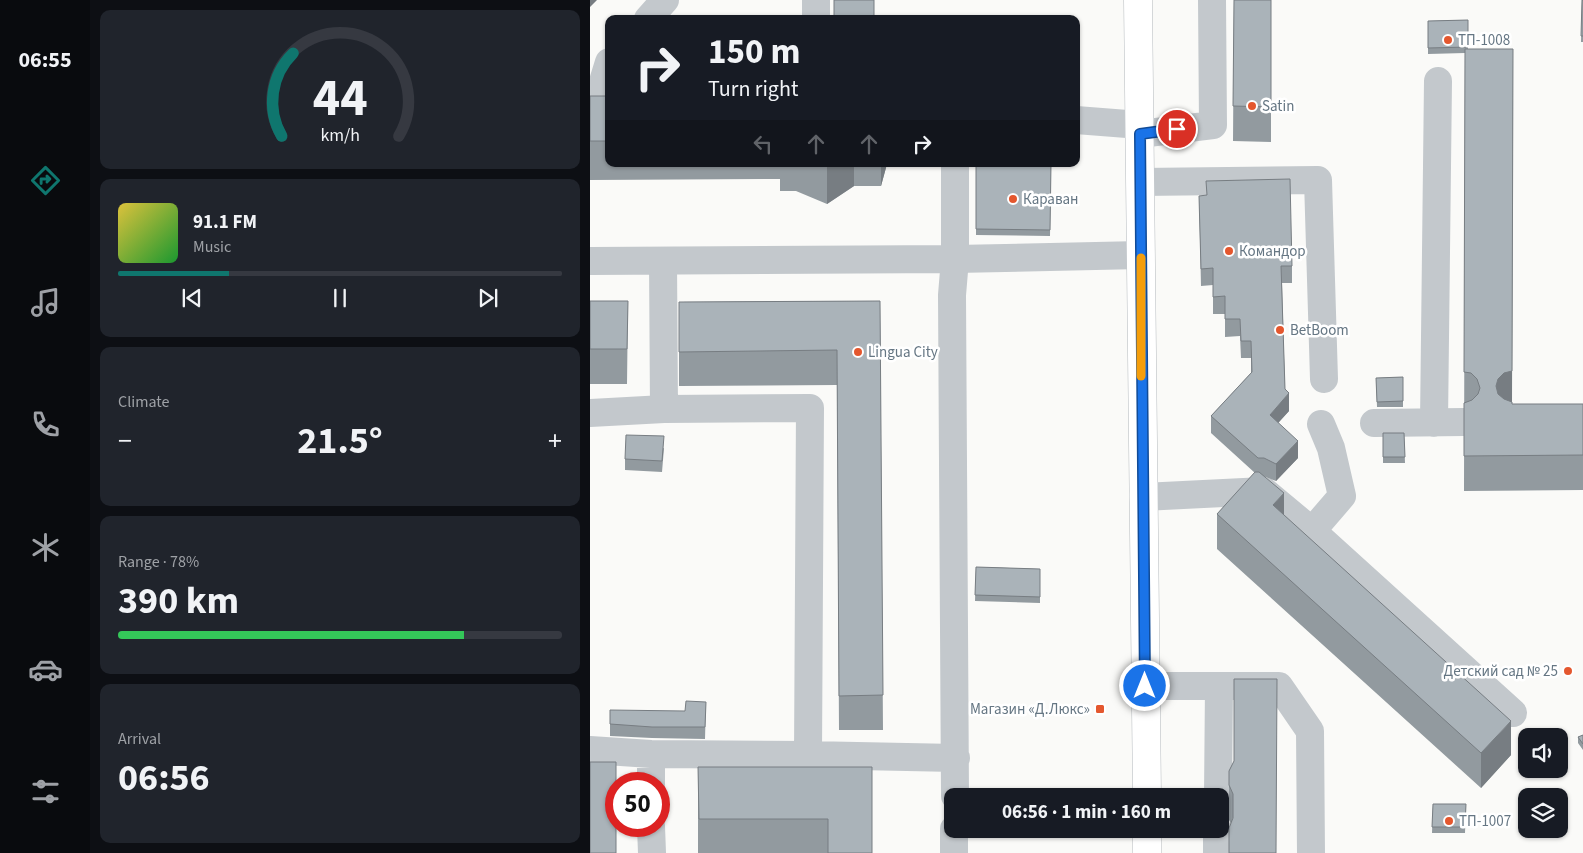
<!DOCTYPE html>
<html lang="en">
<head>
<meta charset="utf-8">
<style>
	:root { --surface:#171b24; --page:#20242c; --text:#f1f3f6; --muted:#9ea1a6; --line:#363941; --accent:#0f766e }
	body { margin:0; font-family:"Source Sans 3",sans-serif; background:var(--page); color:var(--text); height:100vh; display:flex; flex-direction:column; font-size:19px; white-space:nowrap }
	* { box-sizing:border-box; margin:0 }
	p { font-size:16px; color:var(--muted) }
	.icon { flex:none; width:28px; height:28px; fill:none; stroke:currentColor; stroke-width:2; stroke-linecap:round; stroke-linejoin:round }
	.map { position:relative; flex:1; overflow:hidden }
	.sheet { display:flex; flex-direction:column; gap:10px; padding:10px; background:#0d0f14; width:500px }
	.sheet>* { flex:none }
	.guide { position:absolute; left:15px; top:15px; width:475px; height:152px; border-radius:10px; box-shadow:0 1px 4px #0004; background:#171b24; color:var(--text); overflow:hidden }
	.fabs { position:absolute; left:928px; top:728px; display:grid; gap:10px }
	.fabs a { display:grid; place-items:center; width:50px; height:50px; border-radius:10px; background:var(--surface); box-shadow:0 1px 4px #0004; font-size:25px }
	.speed { position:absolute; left:15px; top:772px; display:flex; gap:10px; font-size:25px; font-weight:700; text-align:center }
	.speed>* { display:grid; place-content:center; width:65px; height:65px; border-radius:50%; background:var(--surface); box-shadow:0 1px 4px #0004; line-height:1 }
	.speed .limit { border:8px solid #d22; background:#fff; color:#111 }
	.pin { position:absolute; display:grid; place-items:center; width:42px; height:42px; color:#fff; margin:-21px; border:2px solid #fff; border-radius:50%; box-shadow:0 1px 5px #0007 }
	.me { position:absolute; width:55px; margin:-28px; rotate:0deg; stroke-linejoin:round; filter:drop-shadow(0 0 4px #0008) }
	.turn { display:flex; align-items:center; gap:18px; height:105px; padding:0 20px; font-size:22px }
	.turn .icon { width:65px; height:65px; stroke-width:2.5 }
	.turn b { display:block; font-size:35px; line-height:42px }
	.lanes { display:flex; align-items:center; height:48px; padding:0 20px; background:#0003; justify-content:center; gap:25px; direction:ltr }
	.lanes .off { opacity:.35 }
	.big { font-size:38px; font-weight:700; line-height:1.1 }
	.sheet .widget { flex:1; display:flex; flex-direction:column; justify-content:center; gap:8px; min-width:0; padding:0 18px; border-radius:10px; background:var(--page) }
	.sheet .dial { align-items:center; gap:0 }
	.dial svg { height:130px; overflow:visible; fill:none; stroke:var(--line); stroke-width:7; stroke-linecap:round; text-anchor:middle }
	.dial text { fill:var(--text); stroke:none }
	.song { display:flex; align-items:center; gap:15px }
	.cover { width:60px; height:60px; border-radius:8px; background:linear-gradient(135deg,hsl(50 70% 55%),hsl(130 70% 35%)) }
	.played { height:5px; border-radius:2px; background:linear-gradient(90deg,var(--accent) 25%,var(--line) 25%) }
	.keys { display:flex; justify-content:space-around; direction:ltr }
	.heat { display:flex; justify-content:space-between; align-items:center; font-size:28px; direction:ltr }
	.charge { height:8px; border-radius:4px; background:linear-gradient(90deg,#34c759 78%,var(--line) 0) }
	.trip { position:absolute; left:354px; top:788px; width:285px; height:50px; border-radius:10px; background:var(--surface); box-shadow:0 1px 4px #0004; font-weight:700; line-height:50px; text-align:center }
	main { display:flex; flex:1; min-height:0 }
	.dock { display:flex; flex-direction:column; width:90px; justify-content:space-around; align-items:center; background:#090b0e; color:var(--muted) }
	.dock .icon { width:35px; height:35px }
	.dock .active { color:var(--accent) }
	.dock b { font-size:22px; color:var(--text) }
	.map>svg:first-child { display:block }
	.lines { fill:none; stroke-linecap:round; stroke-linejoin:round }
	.major-casing { stroke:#b5babe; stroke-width:29 }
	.minor { stroke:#c3c8cc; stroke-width:28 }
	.major { stroke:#fff; stroke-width:28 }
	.wall { fill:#929a9f }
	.shaded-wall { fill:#777d82 }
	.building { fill:#aab3b9; stroke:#777d82 }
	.route-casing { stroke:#114b97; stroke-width:12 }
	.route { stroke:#1a73e8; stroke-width:9 }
	.slow { stroke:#f59e0b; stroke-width:9 }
	.poi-dot { fill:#e4572e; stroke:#fff; stroke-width:2 }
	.labels { text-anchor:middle; stroke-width:5; stroke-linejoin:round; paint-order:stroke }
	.poi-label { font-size:15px; fill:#657683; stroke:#fff; text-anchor:start }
</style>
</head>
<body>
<main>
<nav class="dock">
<b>06:55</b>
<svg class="icon active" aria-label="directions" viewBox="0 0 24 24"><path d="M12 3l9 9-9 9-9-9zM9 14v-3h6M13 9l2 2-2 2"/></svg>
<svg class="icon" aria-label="music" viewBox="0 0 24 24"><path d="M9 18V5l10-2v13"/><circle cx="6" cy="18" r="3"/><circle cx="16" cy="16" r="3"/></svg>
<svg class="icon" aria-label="phone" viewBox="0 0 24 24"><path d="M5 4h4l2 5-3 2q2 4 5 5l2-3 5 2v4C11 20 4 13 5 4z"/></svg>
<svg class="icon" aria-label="climate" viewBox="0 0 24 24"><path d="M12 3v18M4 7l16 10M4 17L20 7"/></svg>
<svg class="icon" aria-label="car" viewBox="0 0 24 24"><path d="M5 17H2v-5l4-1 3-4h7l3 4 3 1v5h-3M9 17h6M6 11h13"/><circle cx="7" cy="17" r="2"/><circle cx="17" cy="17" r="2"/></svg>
<svg class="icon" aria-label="filters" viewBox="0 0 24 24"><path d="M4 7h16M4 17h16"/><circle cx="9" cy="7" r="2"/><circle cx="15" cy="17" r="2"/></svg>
</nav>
<section class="sheet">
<div class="widget dial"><svg viewBox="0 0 100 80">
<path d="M14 69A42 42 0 1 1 86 69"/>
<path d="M14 69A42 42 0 0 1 21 18" stroke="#0f766e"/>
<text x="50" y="56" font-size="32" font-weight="700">44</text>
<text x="50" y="72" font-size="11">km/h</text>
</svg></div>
<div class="widget">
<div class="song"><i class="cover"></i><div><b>91.1 FM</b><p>Music</p></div></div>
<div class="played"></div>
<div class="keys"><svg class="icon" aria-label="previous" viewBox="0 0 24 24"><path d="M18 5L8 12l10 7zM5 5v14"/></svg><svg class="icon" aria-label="pause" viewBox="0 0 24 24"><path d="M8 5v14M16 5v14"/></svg><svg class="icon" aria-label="next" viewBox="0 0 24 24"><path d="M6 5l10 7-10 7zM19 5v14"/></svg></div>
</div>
<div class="widget"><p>Climate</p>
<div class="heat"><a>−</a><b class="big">21.5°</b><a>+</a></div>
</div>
<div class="widget"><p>Range · 78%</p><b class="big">390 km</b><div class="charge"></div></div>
<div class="widget"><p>Arrival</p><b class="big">06:56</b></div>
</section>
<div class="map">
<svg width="993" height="853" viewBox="0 0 993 853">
	<rect width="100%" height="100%" fill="#fafaf8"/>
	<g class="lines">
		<g class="major-casing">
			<path id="major" d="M 548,0 L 557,796
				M 557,829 L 557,853"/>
		</g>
		<path class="minor" d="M 226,0 L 226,19
			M 58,19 L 75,0
			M 8,98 L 19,62
			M 486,120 L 550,125
			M 550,134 L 623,125 L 622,0
			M 365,164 L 365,259 L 362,295 L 365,796
			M 550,182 L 728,180 L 734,379
			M 0,261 L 365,259 L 551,255
			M 73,261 L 74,409
			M 0,413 L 74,409 L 220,408 L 218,755
			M 784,423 L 874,422
			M 844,423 L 848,81
			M 553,497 L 674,491 L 722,531 L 923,713
			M 722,531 L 752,496 L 741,448 L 731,424
			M 555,686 L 689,686 L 720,731 L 721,853
			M 0,750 L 61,754 L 218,755 L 366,758
			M 61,754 L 61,784
			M 628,796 L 629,686
			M 61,826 L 62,853
			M 364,853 L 364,829
			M 627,853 L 627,829"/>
		<use href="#major" class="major"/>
	</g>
	<path class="wall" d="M 244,0 L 284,0 L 284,19 L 244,19 Z
		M 644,0 L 681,0 L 681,142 L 643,141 Z
		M 992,0 L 993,0 L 993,42 L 991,42 Z
		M 878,20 L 878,49 L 922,404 L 993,404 L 993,490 L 874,491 L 875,53 L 838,54 L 838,21 Z
		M 0,96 L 19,96 L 19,164 L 297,164 L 291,186 L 264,186 L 237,204 L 206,191 L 190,191 L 190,179 L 0,180 Z
		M 386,164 L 461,164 L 460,236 L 386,235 Z
		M 609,196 L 702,266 L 702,283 L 692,283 L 695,389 L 699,411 L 688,423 L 708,458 L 686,481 L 673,476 L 694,515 L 921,755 L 891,788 L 627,549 L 627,514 L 665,473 L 621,433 L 621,416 L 661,373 L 661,358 L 651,358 L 650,336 L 635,337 L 635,314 L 623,314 L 623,285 L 611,286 Z
		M 0,301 L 38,301 L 37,384 L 0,384 Z
		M 290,301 L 293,730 L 249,730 L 247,385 L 89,386 L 89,302 Z
		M 813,377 L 813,407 L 787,407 L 786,378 Z
		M 793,433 L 814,433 L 815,463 L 793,463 Z
		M 74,448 L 72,472 L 35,470 L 35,459 Z
		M 386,567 L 450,569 L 450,603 L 385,601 Z
		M 687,679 L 641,824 L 639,820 L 639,771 Z
		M 116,702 L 115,739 L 62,738 L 20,736 L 20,724 L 95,711 Z
		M 993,735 L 993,750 L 988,743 L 988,737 Z
		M 108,767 L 282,767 L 282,853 L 108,853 Z
		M 843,804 L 876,804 L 875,833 L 842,833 Z"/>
	<path class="shaded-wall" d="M 0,0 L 7,0 L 0,7 Z
		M 923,49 L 922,405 L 908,414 L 906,386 L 908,379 Z
		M 239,164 L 264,164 L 264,186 L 237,204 L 237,165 Z
		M 291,164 L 297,164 L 291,186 Z
		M 699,393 L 699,411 L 680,432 L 680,415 Z
		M 708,441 L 708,458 L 686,481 L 686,464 Z
		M 694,493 L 694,528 L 683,505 Z
		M 921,721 L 921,755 L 891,788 L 891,753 Z"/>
	<path class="building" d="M 244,0 L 284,0 L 284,18 L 244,18 Z
		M 644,0 L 681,0 L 681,107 L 643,106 Z
		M 992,0 L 993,0 L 993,36 L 991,36 Z
		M 878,20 L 878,47 L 838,48 L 838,21 Z
		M 875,49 L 923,49 L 922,371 L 914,373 L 908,379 L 906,386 L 908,394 L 914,399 L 922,402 L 922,404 L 993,404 L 993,455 L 874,456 L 874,403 L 882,400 L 888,394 L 890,388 L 887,379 L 881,373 L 874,372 Z
		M 0,96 L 19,96 L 19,141 L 0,141 Z
		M 386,164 L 461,164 L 460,230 L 386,229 Z
		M 700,179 L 702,266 L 691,266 L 695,389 L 699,393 L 680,415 L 708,441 L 686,464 L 674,458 L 668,458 L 621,416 L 662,372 L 661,341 L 651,341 L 650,319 L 635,319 L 635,296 L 623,297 L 623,268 L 611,269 L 609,196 L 617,195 L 616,181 Z
		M 0,301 L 38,301 L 37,349 L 0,349 Z
		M 290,301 L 293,695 L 249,696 L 247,350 L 89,352 L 89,302 Z
		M 813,377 L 813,401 L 787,402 L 786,378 Z
		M 793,433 L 814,433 L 815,457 L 793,457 Z
		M 36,435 L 74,436 L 72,461 L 35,459 Z
		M 665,472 L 669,472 L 694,493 L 683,505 L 921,721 L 891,753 L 627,514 Z
		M 386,567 L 450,569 L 450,597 L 385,595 Z
		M 644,679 L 687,679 L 686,853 L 639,853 L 639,828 L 643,818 L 643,794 L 639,785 L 639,771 L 644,761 Z
		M 96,701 L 116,702 L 115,727 L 62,727 L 20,724 L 20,710 L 95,711 Z
		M 993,735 L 993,744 L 988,737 Z
		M 0,762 L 26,762 L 26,853 L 0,853 Z
		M 108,767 L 282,767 L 282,853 L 238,853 L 238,819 L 109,819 Z
		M 843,804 L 876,804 L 875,827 L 842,827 Z"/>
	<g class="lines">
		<g class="route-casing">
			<path id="route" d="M 555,686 L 550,134 L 587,129"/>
		</g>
		<use href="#route" class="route"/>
		<path class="slow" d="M 551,258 L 551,376"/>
	</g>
	<g class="poi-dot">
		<circle cx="858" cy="40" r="5"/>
		<circle cx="662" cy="106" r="5"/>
		<circle cx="423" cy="199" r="5"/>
		<circle cx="639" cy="251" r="5"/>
		<circle cx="690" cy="330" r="5"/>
		<circle cx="268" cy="352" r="5"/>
		<circle cx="978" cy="671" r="5"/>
		<rect x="505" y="704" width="10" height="10" rx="2.5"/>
		<circle cx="859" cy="821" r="5"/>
	</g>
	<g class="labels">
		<g class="poi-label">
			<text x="868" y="45">ТП-1008</text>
			<text x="672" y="111">Satin</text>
			<text x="433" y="204">Караван</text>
			<text x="649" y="256">Командор</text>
			<text x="700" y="335">BetBoom</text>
			<text x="278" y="357">Lingua City</text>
			<text x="968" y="676" text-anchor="end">Детский сад № 25</text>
			<text x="500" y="714" text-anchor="end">Магазин «Д.Люкс»</text>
			<text x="869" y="826">ТП-1007</text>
		</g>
	</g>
</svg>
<div class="fabs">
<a><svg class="icon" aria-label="sound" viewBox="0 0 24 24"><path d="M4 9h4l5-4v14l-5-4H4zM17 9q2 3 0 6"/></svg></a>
<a><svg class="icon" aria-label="layers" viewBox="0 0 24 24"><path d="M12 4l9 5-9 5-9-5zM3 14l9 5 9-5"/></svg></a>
</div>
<div class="speed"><div class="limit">50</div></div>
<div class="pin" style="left:587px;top:129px;background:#d93025"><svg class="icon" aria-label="arrive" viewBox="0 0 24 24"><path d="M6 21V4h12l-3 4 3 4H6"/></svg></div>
<svg class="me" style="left:555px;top:686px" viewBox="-20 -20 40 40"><circle r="17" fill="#1a73e8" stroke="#fff" stroke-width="3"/><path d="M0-11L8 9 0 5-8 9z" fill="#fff"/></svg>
<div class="trip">06:56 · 1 min · 160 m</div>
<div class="guide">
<div class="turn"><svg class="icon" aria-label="right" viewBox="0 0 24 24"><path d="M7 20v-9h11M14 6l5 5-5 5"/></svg><div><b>150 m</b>Turn right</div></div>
<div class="lanes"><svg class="icon off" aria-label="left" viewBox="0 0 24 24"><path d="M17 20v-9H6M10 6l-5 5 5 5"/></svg><svg class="icon off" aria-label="ahead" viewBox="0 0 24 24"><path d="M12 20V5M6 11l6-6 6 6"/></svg><svg class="icon off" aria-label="ahead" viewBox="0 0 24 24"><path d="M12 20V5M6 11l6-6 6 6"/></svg><svg class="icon" aria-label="right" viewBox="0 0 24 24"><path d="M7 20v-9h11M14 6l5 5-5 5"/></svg></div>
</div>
</div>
</main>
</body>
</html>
